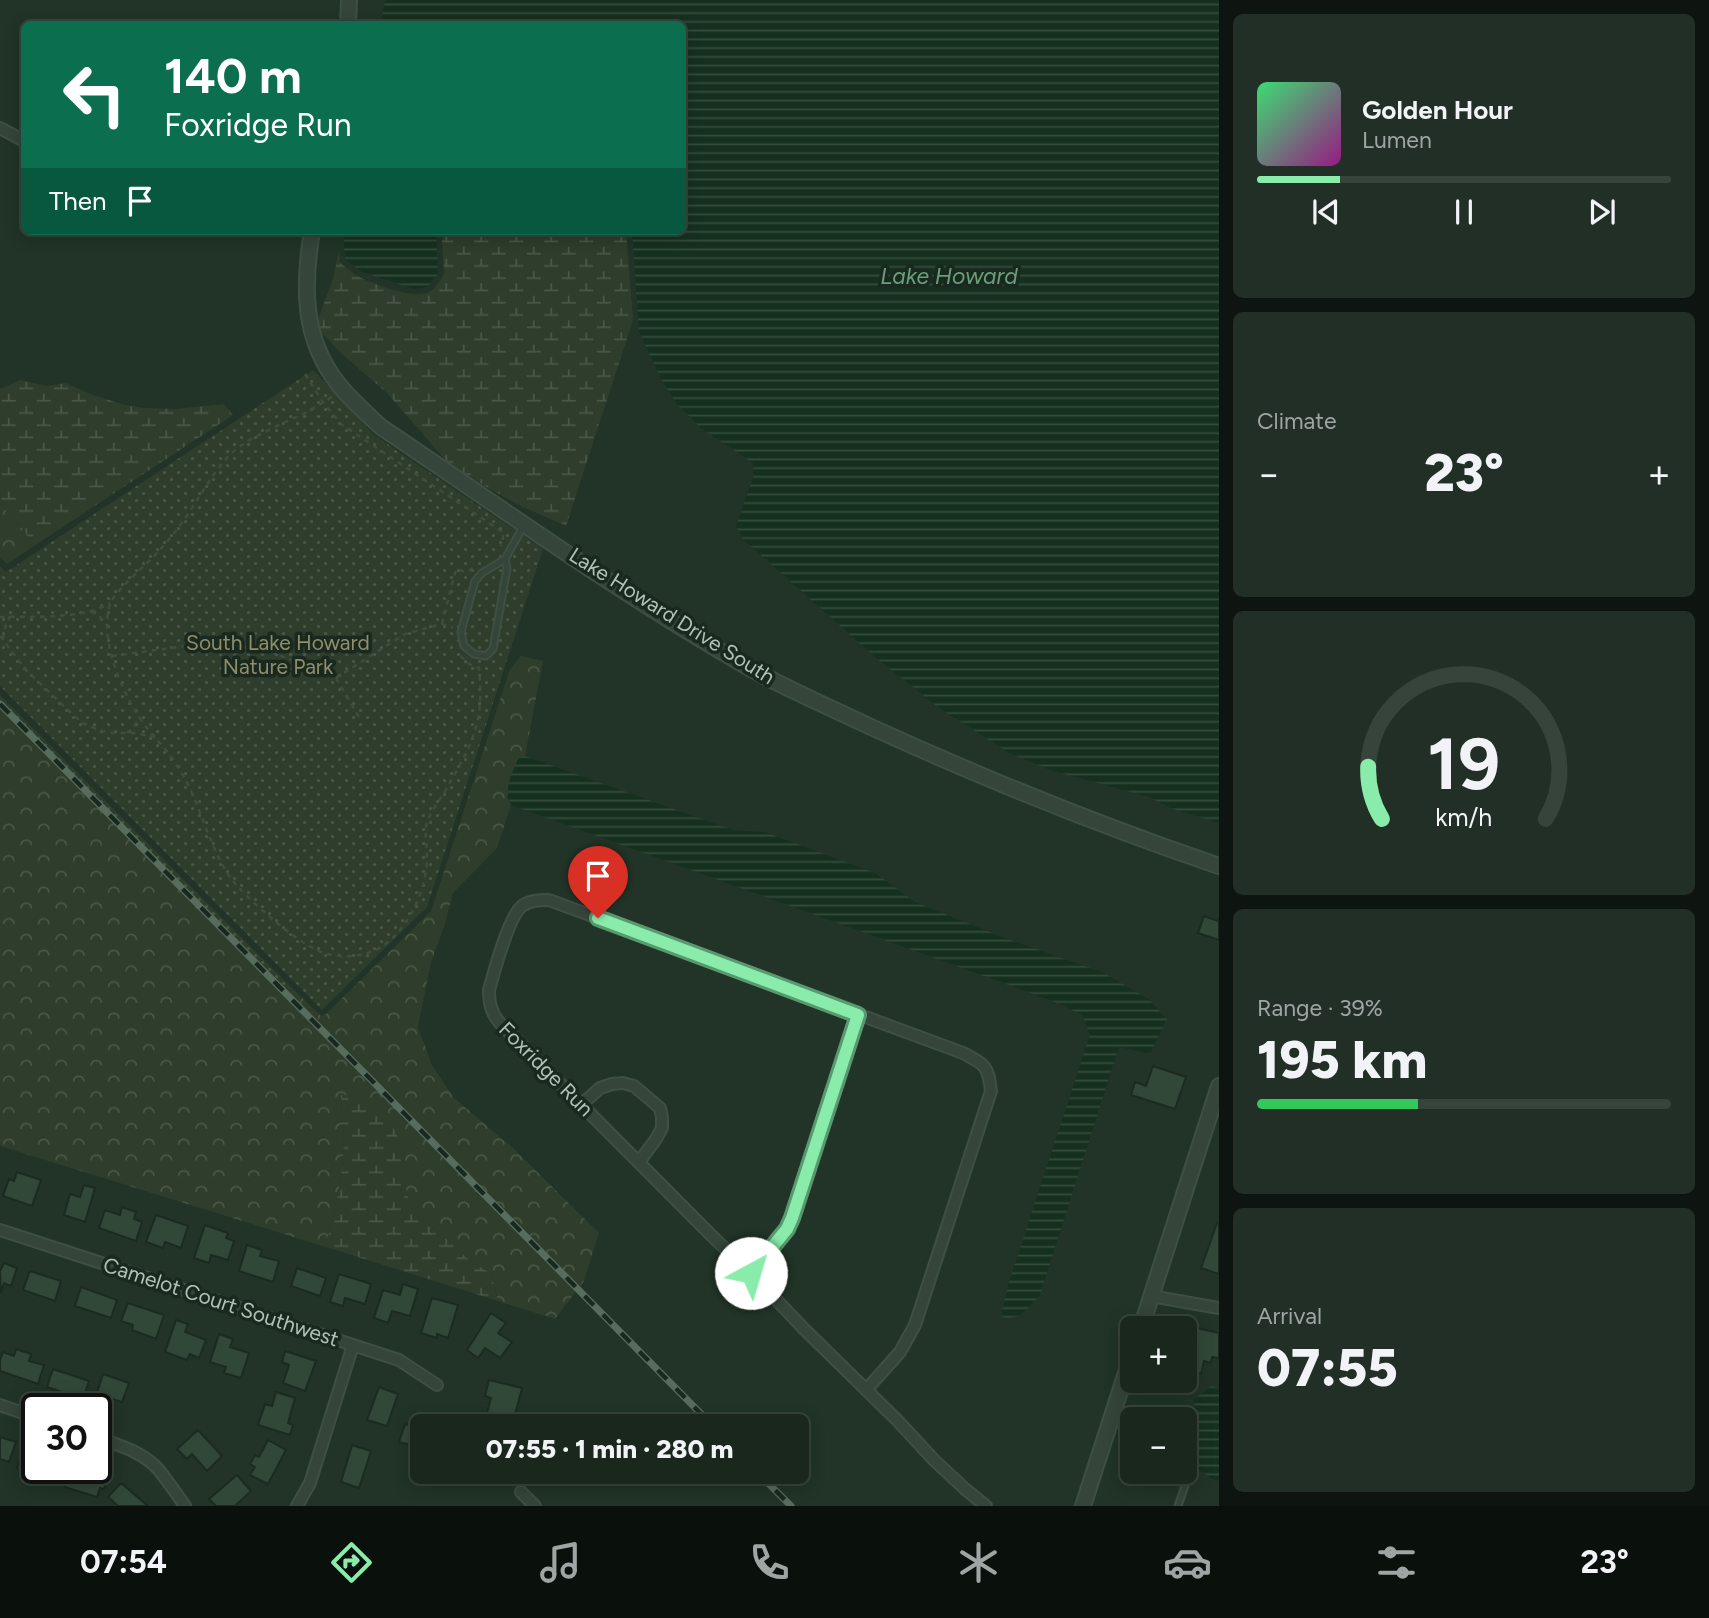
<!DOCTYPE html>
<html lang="en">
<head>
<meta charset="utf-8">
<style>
	:root { --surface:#19271d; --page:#222f26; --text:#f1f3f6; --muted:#9fa5a4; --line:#37443b; --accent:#89ecab }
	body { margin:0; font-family:Figtree,sans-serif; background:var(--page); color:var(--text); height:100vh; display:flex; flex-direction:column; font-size:26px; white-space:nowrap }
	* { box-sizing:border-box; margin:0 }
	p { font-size:23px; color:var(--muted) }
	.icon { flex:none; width:38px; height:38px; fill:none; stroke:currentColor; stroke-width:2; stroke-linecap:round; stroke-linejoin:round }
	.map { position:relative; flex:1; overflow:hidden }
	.side { display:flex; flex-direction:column; gap:14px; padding:14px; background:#0e1510; width:490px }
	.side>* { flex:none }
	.top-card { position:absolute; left:21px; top:21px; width:665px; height:214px; border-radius:10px; box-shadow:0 4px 18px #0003,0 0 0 2px var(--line); background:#0b6e4f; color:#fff; overflow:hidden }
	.tools { position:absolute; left:1120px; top:1316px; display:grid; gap:14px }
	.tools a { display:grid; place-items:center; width:77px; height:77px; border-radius:10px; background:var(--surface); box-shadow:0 4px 18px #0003,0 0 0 2px var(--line); font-size:35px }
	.speed { position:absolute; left:21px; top:1393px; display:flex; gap:14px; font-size:35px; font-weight:700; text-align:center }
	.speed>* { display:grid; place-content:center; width:91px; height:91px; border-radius:50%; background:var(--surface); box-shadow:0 4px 18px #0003,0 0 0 2px var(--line); line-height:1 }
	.speed .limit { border:4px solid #111; border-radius:10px; background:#fff; color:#111 }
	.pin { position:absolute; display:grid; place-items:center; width:60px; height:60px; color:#fff; margin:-72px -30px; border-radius:50% 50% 50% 0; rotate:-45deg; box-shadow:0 0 7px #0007 }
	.pin .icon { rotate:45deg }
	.me { position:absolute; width:77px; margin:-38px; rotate:39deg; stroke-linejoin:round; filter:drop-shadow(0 0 5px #0008) }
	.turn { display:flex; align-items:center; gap:24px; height:147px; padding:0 28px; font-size:32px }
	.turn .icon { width:91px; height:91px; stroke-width:2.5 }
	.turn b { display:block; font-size:49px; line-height:60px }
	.then { display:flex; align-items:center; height:66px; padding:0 28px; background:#0003; gap:14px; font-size:26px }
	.big { font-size:52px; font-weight:800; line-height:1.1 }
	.side .tile { flex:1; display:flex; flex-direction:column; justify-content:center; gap:10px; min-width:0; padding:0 24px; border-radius:10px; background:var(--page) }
	.side .dial { align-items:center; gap:0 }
	.dial svg { height:182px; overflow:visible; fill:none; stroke:var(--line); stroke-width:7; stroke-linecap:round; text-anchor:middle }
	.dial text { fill:var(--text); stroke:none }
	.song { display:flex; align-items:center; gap:21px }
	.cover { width:84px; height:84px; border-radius:10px; background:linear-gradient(135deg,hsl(140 70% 55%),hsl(310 70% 35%)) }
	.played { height:7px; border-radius:4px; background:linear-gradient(90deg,var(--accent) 20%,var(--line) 20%) }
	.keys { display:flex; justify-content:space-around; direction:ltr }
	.heat { display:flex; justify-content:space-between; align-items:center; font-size:38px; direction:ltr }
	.charge { height:10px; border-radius:5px; background:linear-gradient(90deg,#34c759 39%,var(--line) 0) }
	.trip { position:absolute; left:410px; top:1414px; width:399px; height:70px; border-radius:10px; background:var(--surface); box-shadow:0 4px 18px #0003,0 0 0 2px var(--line); font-weight:800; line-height:70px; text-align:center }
	.tab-bar { display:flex; height:112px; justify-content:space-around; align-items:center; background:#0a100c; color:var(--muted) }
	.tab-bar .icon { width:49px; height:49px }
	.tab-bar .selected { color:var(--accent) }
	.tab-bar b { font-size:32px; color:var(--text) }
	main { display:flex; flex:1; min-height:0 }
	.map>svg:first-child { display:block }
	.forest { fill:url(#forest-crowns) }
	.wetland { fill:url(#wetland-marsh) }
	.park { fill:url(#park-dots) }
	.water { fill:url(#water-rules) }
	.building { fill:#314838; stroke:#1c2b21; stroke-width:2 }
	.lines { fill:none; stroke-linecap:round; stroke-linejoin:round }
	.service-casing { stroke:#3e4f43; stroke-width:9 }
	.minor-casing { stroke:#3e4f43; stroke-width:14 }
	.tertiary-casing { stroke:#3e4f43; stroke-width:18 }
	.path { stroke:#3f4e3c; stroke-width:2.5; stroke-dasharray:5 5; stroke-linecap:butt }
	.service { stroke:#35453a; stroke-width:5 }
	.minor { stroke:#35453a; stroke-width:10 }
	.tertiary { stroke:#35453a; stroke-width:14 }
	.rail-casing { stroke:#576c5d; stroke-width:7 }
	.rail { stroke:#1a291f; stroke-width:4.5; stroke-dasharray:13; stroke-linecap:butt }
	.route-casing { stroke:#59996f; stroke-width:18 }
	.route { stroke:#89ecab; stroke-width:12 }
	.labels { text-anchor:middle; stroke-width:7; stroke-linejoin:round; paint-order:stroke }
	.street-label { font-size:21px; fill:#afc2b5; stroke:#1a291f }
	.park-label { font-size:21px; fill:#8f8e69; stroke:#1a291f }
	.water-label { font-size:23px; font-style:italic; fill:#6b9e7a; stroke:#1a291f }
</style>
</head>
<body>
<main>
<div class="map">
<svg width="1219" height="1506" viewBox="0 0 1219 1506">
	<defs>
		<pattern id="forest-crowns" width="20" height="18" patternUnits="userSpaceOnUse" patternTransform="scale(1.75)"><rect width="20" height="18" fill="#2e3d2c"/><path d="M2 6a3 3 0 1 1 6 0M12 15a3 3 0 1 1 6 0" fill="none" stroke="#4a5748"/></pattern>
		<pattern id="wetland-marsh" width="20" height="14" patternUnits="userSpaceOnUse" patternTransform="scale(1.75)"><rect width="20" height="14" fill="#2e3d2c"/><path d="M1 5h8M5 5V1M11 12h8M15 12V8" fill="none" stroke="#4a5748"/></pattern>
		<pattern id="park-dots" width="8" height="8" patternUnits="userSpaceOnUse" patternTransform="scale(1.75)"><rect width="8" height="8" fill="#2e3d2c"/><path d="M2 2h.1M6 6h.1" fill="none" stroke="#4a5748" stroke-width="1.8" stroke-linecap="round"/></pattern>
		<pattern id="water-rules" width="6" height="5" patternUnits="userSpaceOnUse" patternTransform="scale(1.75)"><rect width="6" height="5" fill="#16301f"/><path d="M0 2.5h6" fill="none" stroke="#354c3d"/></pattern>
	</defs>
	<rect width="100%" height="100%" fill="#213427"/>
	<path class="forest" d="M 0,504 L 23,529 L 34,546 L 7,564 L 0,557 Z
		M 521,656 L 543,661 L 525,756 L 519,758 L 507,797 L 511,805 L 497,848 L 453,893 L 444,927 L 431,962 L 418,1027 L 432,1065 L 453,1097 L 513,1148 L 599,1233 L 584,1281 L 555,1319 L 498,1301 L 491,1274 L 467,1258 L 444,1236 L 412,1211 L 404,1182 L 404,1153 L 363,1094 L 341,1096 L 344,1143 L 341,1180 L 326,1247 L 0,1146 L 0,704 L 278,989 L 288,984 L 321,1016 L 326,1014 L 431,911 L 510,669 Z"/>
	<path class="wetland" d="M 444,231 L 626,231 L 633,320 L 566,526 L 523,507 L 493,491 L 448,463 L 387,393 L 342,354 L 320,331 L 317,322 L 333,279 L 339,250 L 340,263 C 347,268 354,275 363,279 C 377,285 418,301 431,291 C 437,287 441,279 444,273 L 442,240 Z
		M 20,380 L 46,386 L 66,383 L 93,395 L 125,405 L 145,408 L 175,409 L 224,404 L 233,415 L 34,546 L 23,529 L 0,504 L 0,389 Z
		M 363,1094 L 392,1123 L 404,1153 L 404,1182 L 412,1211 L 444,1236 L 467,1258 L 491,1274 L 498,1301 L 326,1247 L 341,1180 L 344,1143 L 341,1095 Z"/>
	<path class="park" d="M 313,370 L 374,435 L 543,549 L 427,907 L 322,1010 L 0,686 L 0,566 L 6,572 Z
		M 0,695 L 288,984 L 279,989 L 276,986 L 0,704 Z"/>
	<path class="water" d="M 385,0 L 1219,0 L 1219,823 L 1173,809 L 1149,797 L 1050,770 L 1009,753 L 938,707 L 876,658 L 744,540 L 736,526 L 754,475 L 753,463 L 702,429 L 676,403 L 660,377 L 639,331 L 632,231 L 682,231 L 682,24 L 381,24 Z
		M 343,231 L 436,231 L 438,274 L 427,287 L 414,289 L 362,272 L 345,259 Z
		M 525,756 L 733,830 L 765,832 L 875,873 L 915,902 L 1010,940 L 1102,972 L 1149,999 L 1166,1018 L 1167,1019 L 1150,1054 L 1119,1047 L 1040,1295 C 1028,1307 1021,1322 1002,1317 L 1002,1311 L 1008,1285 L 1090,1035 L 1083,1016 L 1065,1006 L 1020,989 L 511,805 C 503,789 512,773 519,757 Z
		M 1211,1386 L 1219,1389 L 1219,1481 L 1212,1479 L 1197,1468 L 1194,1399 Z"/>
	<path class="building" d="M 1204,916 L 1218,921 L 1219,918 L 1219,940 L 1198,933 Z
		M 1153,1066 L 1186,1077 L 1175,1109 L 1131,1095 L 1135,1082 L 1146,1086 Z
		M 17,1172 L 41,1180 L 32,1206 L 3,1196 L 9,1179 L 14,1181 Z
		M 84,1185 L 95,1188 L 85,1222 L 64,1215 L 70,1194 L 80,1197 Z
		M 122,1207 L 136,1212 L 134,1219 L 142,1222 L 136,1241 L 99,1228 L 105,1210 L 120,1215 Z
		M 156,1215 L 188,1226 L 181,1248 L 165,1242 L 163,1248 L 146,1242 Z
		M 1217,1223 L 1219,1224 L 1219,1274 L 1201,1268 Z
		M 205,1225 L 228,1233 L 226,1238 L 234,1241 L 228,1260 L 211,1255 L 209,1263 L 194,1258 Z
		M 247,1245 L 262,1250 L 260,1256 L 279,1261 L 273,1282 L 239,1271 Z
		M 4,1263 L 17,1268 L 11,1286 L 4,1283 L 1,1293 L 0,1271 Z
		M 297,1268 L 326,1278 L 320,1296 L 291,1286 Z
		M 30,1271 L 61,1281 L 55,1301 L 23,1290 Z
		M 339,1274 L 371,1284 L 365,1304 L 345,1298 L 343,1306 L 330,1302 Z
		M 403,1284 L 418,1289 L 410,1316 L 392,1311 L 388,1323 L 374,1318 L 383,1290 L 400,1295 Z
		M 81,1287 L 117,1300 L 111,1318 L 75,1306 Z
		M 432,1298 L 458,1305 L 448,1338 L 437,1334 L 437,1338 L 421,1333 Z
		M 128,1303 L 164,1315 L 156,1339 L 132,1330 L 133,1325 L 121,1321 Z
		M 491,1313 L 506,1323 L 498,1333 L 512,1342 L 500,1358 L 485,1348 L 478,1358 L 467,1350 Z
		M 176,1320 L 188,1324 L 185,1332 L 206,1340 L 199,1358 L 190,1354 L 187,1360 L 165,1352 Z
		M 1179,1324 L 1219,1333 L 1219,1358 L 1212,1357 L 1211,1363 L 1204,1361 L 1201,1374 L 1185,1370 L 1185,1328 L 1178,1328 Z
		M 219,1334 L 233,1339 L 230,1347 L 249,1353 L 241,1378 L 224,1373 L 226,1367 L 210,1362 Z
		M 16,1349 L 31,1354 L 29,1361 L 44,1365 L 38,1384 L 0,1371 L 0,1360 L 3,1352 L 14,1356 Z
		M 285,1351 L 316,1361 L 305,1391 L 283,1383 L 289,1365 L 282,1362 Z
		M 53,1369 L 89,1381 L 83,1399 L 47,1387 Z
		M 103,1374 L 129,1383 L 122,1402 L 109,1398 L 107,1403 L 95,1399 Z
		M 489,1380 L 522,1388 L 514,1419 L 487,1413 L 491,1398 L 485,1396 Z
		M 379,1387 L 398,1394 L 387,1426 L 367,1420 Z
		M 276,1392 L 295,1398 L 288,1423 L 293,1425 L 290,1435 L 258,1425 L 265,1404 L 272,1406 Z
		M 405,1424 L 422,1429 L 422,1448 L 399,1442 Z
		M 198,1430 L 222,1456 L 207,1471 L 192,1454 L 187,1459 L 177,1449 Z
		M 0,1437 L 16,1442 L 9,1462 L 0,1459 Z
		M 268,1440 L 286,1450 L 268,1484 L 250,1475 L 255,1467 L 250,1464 L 255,1455 L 259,1457 Z
		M 352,1445 L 371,1451 L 359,1488 L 341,1482 Z
		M 25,1446 L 37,1450 L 37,1468 L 42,1468 L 39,1476 L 17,1468 Z
		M 71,1468 L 95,1476 L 97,1470 L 109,1474 L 104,1489 L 100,1488 L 97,1497 L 65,1487 Z
		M 237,1475 L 251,1491 L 235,1506 L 216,1506 L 209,1499 Z
		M 121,1483 L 148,1506 L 118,1506 L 108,1497 Z"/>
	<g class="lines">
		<g class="service-casing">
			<path id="service" d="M 505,559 L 507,568 L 493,649 L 486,656 L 474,654 L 464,646 L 461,632 L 475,581 L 482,573 L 505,559 L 523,527
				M 1178,1506 L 1185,1486"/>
		</g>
		<g class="minor-casing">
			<path id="minor" d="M 0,128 L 24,141
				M 581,1105 L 600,1088 L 612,1084 L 623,1083 L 634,1086 L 660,1108 L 662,1117 L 662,1128 L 656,1139 L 639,1162
				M 0,1230 L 399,1360 L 437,1385
				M 751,1273 L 787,1229 L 792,1218 L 858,1015
				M 1151,1296 L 1219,1308
				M 866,1390 L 900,1352 L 915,1325 L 991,1091 C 988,1066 986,1065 963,1053 L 549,900 C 540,900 530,900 522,906 C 509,916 494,972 489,990 C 489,1003 491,1012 499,1022 L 713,1237 L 751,1273 L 804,1329 L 897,1420 L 934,1460 L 965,1489 L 986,1506
				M 0,1405 L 37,1418
				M 96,1437 C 119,1445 143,1452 159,1470 C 168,1482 177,1494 185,1506
				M 521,1492 L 535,1506
				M 297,1506 L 310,1483 L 353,1345"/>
		</g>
		<g class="tertiary-casing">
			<path id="tertiary" d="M 348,24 L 349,0
				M 312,231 C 303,286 302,339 339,385 C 351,400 366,413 381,427 C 497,505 612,588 734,659 C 777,685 825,705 871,727 C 985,779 1101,826 1219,866
				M 1141,1328 L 1219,1086
				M 1083,1506 L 1132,1354"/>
		</g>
		<path class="path" d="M 305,374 L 323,402 L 341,424 L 504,533 L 501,546
			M 332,397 C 322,403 313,409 303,414 C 282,424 259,433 239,447 C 220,461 208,484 195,503 C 184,521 172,537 158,552 C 148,563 114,592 110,604 C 98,641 125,700 147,728 C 150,733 155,736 158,741 C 168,751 176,764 184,777 C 201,808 210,848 230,877 C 245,898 295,941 319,951 C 338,960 366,957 383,946 C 410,927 428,887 427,854 C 427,844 424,832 427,822 C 431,811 438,802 444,793 C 471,746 485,724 479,668 L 469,664 L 458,654
			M 91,612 L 97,614 L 107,625
			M 0,617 C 33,616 82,620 110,603
			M 442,624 L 456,569 L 467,572 L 474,567
			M 0,636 L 26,670 L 70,712 L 83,723 L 99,730 L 113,733 L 134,733 L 155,737
			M 3,639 L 5,627 L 10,616
			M 112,656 L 185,646 L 261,648 L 336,678 L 405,634 L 442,624 L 453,628
			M 336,678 L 359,717
			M 127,733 L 134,727 L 139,716"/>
		<use href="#service" class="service"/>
		<use href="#minor" class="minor"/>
		<use href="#tertiary" class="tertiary"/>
		<g class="rail-casing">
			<path id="rail" d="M 0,704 L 713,1426
				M 757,1472 L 791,1506"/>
		</g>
		<use href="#rail" class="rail"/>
	</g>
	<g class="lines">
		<g class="route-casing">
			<path id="route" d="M 598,918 L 858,1015 L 792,1218 L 787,1229 L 751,1273"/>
		</g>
		<use href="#route" class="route"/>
	</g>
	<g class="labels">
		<g class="street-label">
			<text transform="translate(672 616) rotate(32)" y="7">Lake Howard Drive South</text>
			<text transform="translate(546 1069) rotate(45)" y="7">Foxridge Run</text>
			<text transform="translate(221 1302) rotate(18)" y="7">Camelot Court Southwest</text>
		</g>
		<g class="park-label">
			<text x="278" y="650">South Lake Howard<tspan x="278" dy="24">Nature Park</tspan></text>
		</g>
		<g class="water-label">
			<text x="949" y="284">Lake Howard</text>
		</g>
	</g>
</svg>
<div class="tools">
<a>+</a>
<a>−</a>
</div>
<div class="speed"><div class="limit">30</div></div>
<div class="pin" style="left:598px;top:918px;background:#d93025"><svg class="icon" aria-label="arrive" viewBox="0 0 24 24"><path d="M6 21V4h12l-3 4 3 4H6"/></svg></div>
<svg class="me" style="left:751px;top:1273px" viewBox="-20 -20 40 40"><circle r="19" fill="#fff"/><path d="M0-13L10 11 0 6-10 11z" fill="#89ecab"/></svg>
<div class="trip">07:55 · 1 min · 280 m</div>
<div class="top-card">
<div class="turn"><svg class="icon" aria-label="left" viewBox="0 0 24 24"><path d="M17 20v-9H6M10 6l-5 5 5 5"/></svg><div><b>140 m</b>Foxridge Run</div></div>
<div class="then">Then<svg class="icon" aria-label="arrive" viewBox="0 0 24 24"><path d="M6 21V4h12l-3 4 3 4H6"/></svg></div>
</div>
</div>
<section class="side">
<div class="tile">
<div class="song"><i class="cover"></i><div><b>Golden Hour</b><p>Lumen</p></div></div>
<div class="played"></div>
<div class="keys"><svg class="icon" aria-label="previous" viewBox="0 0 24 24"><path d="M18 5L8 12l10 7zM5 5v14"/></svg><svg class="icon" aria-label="pause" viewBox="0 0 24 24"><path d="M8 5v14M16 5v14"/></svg><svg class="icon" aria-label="next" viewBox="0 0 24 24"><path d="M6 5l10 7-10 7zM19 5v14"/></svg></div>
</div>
<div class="tile"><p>Climate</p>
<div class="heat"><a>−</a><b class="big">23°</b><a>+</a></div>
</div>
<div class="tile dial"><svg viewBox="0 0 100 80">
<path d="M14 69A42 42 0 1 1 86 69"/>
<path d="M14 69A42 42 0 0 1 8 46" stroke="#89ecab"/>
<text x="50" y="56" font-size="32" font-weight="700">19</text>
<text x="50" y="72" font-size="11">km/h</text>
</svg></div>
<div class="tile"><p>Range · 39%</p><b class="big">195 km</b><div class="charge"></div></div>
<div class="tile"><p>Arrival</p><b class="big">07:55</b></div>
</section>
</main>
<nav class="tab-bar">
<b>07:54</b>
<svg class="icon selected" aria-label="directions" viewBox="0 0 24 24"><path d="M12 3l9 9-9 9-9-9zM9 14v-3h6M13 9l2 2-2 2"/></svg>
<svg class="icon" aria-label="music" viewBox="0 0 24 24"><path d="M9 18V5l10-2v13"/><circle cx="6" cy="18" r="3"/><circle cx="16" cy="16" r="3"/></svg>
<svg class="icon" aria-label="phone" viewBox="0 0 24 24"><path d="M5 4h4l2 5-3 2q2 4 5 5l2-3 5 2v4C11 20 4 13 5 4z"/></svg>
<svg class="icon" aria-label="climate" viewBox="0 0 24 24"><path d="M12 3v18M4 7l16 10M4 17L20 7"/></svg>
<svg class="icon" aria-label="car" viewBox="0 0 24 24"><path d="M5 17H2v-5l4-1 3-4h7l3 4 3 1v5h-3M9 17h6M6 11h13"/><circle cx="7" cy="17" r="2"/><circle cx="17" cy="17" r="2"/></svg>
<svg class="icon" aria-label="filters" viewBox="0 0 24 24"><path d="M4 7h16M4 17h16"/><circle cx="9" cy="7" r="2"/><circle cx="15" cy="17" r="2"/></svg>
<b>23°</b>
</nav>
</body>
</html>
